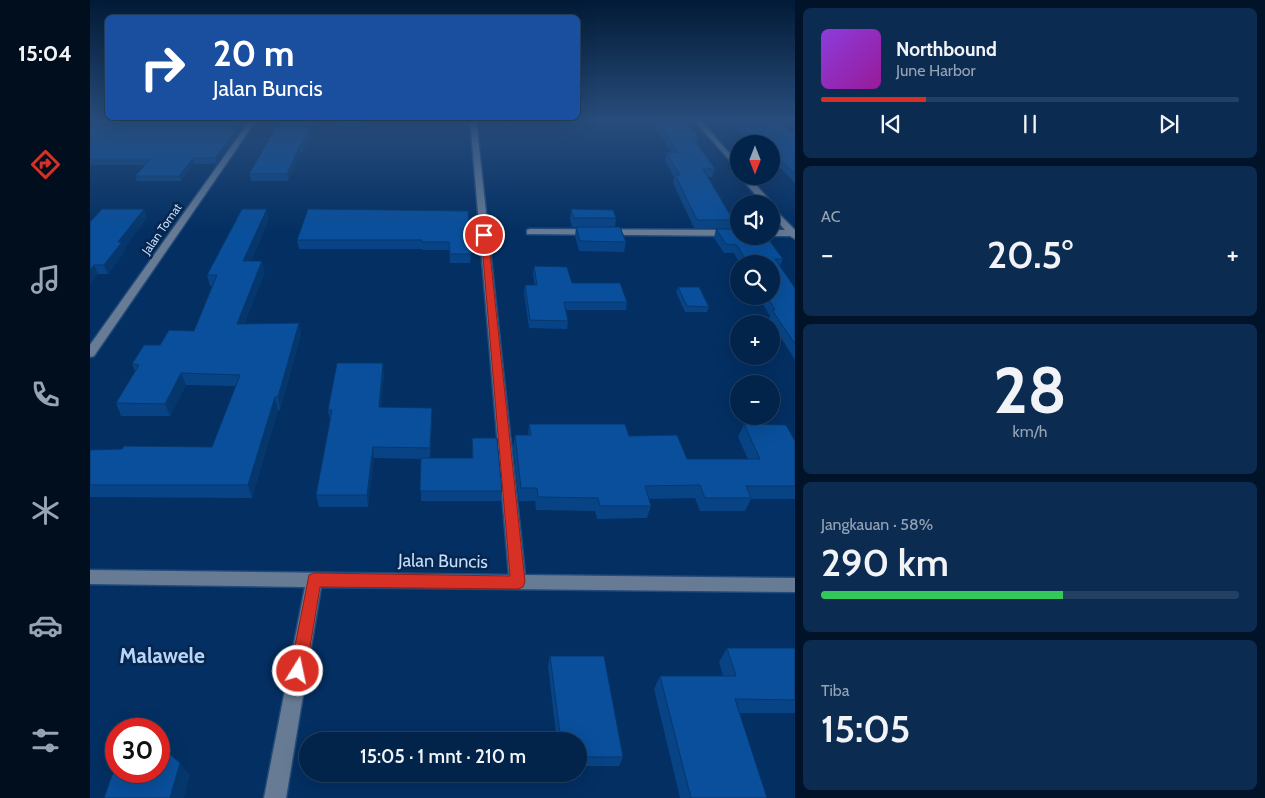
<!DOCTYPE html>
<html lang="id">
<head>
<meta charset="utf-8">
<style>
	:root { --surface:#02234a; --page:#0c2b51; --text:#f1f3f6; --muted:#96a4b5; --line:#234062; --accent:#d93025 }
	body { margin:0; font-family:Cabin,sans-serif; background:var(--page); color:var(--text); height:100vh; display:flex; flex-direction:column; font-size:19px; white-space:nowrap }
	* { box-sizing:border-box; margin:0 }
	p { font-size:16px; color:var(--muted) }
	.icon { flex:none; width:28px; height:28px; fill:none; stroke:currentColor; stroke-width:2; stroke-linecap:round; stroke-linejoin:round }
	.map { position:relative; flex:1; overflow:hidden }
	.panel { display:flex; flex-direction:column; gap:8px; padding:8px; background:#011329; width:470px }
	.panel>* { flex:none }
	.top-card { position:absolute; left:15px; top:15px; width:475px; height:105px; border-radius:8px; box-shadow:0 5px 20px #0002,0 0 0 1px var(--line); background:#1a4fa0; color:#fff; overflow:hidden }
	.needle { width:32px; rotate:180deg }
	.fabs { position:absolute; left:640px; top:135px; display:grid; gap:10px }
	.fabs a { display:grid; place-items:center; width:50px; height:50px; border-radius:50%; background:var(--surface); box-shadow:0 5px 20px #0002,0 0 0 1px var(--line); font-size:25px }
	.speed { position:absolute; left:15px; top:718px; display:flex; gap:10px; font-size:25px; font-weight:700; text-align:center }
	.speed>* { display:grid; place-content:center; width:65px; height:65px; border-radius:50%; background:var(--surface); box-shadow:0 5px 20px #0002,0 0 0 1px var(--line); line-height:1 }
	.speed .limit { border:8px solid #d22; background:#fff; color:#111 }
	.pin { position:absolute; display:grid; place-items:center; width:42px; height:42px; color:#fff; margin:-21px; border:2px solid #fff; border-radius:50%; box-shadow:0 1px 5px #0007 }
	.me { position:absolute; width:55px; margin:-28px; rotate:10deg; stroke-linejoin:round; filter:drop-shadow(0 0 4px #0008) }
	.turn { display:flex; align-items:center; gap:18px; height:105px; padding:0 25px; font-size:22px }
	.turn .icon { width:65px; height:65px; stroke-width:2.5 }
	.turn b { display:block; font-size:35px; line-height:42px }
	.big { font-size:38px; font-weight:600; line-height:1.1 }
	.panel .tile { flex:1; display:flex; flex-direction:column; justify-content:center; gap:8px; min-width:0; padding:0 18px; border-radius:8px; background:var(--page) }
	.panel .dial { align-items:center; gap:0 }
	.dial b { font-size:65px; line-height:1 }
	.song { display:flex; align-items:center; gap:15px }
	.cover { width:60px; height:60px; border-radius:8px; background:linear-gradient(135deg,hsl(270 70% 55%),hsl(300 70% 35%)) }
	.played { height:5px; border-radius:2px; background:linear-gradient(90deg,var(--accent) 25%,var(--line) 25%) }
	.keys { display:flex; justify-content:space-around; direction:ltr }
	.heat { display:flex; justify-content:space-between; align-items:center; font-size:28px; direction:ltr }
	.charge { height:8px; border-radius:4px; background:linear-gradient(90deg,#34c759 58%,var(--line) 0) }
	.trip { position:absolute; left:209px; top:732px; width:288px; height:50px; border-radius:25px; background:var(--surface); box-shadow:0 5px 20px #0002,0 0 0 1px var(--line); font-weight:600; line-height:50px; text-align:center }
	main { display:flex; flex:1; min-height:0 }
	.menu { display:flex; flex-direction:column; width:90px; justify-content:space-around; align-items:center; background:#010e1e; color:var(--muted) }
	.menu .icon { width:35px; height:35px }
	.menu .active { color:var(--accent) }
	.menu b { font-size:22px; color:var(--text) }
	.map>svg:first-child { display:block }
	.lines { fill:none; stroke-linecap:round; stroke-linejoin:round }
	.minor-casing { stroke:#224b7b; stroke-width:3 }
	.minor { fill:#687b95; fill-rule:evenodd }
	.wall { fill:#084485 }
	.shaded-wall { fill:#06376c }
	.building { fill:#094f9b; stroke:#06376c }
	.route { fill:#d93025; stroke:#8d1f18 }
	.labels { text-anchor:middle; stroke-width:5; stroke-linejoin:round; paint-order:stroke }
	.far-street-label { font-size:12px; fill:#c5ddfc; stroke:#06264d }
	.near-street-label { font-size:18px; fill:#c5ddfc; stroke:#06264d }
	.near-quarter-label { font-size:21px; font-weight:bold; fill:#b8d4f9; stroke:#06264d }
</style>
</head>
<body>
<main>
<nav class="menu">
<b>15:04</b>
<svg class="icon active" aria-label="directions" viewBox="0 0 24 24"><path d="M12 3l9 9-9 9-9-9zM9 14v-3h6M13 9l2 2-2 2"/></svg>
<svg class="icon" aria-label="music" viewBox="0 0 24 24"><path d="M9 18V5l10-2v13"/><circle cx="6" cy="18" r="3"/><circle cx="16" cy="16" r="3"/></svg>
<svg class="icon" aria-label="phone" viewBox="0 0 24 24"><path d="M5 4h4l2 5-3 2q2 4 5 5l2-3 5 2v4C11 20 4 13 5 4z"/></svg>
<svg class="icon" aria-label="climate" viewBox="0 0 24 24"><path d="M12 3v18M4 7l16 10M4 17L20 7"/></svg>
<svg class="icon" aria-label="car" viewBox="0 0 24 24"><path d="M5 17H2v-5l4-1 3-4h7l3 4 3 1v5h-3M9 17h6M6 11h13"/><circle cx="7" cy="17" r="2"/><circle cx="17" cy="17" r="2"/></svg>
<svg class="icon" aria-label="filters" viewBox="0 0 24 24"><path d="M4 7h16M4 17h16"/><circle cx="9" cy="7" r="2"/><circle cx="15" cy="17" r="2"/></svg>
</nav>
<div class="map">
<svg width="705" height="798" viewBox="0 0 705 798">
	<rect width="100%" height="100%" fill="#032f62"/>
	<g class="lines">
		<g class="minor-casing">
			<path id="minor" d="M 161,119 L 167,119 L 4,356 L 0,357 L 0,345 Z
				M 380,119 L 386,119 L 435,575 L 705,578 L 705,592 L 231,587 L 196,798 L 174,798 L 215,587 L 0,584 L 0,570 L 419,575 Z
				M 603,119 L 609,119 L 649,164 L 649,171 Z
				M 650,176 L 658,176 L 681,202 L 682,204 L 681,205 L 681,204 L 673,204 Z
				M 681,206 L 705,230 L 705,239 L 700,236 L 681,236 L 681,230 L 695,230 L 681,214 Z
				M 440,229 L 649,230 L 649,236 L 437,234 L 437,230 Z"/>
		</g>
		<use href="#minor" class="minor"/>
	</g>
	<path class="wall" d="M 0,119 L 158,120 L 127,164 L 104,164 L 91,181 L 47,181 L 45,176 L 55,165 L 0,165 Z
		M 227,119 L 213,152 L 211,152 L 198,181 L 161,181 L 159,174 Z
		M 247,119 L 277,119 L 276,127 L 247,127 Z
		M 559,119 L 594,119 L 608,137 L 606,143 L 625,169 L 622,177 L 617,177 L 639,213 L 649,213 L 649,229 L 604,228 L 583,183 L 584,177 L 575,160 L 576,152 L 581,152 Z
		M 637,119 L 686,119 L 700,131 L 705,131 L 705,183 L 681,158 L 681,144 L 661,144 Z
		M 54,209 L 57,218 L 34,248 L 35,251 L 18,274 L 8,274 L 0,284 L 0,222 Z
		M 481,210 L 526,218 L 525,227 L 536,242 L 534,252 L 489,251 L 485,236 L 486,227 L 482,227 L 480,219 Z
		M 378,211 L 381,254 L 380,263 L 360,263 L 359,250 L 332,250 L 332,249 L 209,249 L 207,240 Z
		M 179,219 L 161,261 L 175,272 L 154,324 L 211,334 L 190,410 L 188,410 L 162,498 L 0,497 L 0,450 L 122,447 L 146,386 L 96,385 L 80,416 L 31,416 L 26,403 L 45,371 L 42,364 L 70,345 L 104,331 L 122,286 L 120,286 L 117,275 Z
		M 626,229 L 693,259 L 690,266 L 705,288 L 705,360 L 679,319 L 680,316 L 668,296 L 681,296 L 681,264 L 650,264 L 644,253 L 634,253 L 624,238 Z
		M 444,266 L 482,283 L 537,302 L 536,310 L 476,310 L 478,321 L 477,329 L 439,328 L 434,293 L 435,285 L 445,285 L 443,274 Z
		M 588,287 L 619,307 L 617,312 L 595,312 L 586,292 Z
		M 294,374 L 291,407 L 342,408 L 342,419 L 340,458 L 382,458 L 382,438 L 412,491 L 411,501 L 331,501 L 331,459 L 284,458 L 278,507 L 229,507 L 226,495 L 240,421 L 238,410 Z
		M 439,424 L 539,436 L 597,459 L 658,459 L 648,437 L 654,424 L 705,441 L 705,499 L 661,499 L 655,511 L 610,511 L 605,498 L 559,499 L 561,506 L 557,518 L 507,519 L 505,511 L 446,510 L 445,501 L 429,501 L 423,448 L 425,435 L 438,435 Z
		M 637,648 L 705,648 L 705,713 L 649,713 L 677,798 L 590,798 L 564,689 L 570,676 L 633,676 L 629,662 Z
		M 460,656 L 533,757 L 529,766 L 488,766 L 488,741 L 467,741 L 458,666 Z"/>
	<path class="shaded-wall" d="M 154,119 L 158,119 L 158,120 L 127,164 L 125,158 Z
		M 224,119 L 227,119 L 213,152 L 212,145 Z
		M 210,145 L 211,152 L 198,181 L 197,174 Z
		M 103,158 L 104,164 L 91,181 L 89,176 Z
		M 54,209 L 57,218 L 34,248 L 35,251 L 18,274 L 14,265 L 28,242 Z
		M 177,209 L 179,219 L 156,272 L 153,261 Z
		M 172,261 L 175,272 L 150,335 L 147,324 Z
		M 4,265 L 8,274 L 0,284 L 0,270 Z
		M 209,323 L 211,334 L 190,410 L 188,397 Z
		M 293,363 L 294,374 L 290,418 L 289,407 Z
		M 91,373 L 96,385 L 80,416 L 75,404 Z
		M 185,397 L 188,410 L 162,498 L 158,485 Z
		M 342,408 L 342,419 L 340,459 L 340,448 Z
		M 283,447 L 284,458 L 278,507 L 277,495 Z
		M 90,763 L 100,775 L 94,798 L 80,798 Z"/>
	<path class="building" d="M 0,119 L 154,119 L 125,158 L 103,158 L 89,176 L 45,176 L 60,160 L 0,160 Z
		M 191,119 L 224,119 L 212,145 L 210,145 L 197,174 L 159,174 Z
		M 247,119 L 276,119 L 276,123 L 246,123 Z
		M 565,119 L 594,119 L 608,137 L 602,137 L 625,169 L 613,169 L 639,213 L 649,213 L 649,220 L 607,220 L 585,175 L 590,175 L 576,152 L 588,152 Z
		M 645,119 L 686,119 L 700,131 L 705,131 L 705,174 L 681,150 L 681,144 L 669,144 Z
		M 12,209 L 54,209 L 28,242 L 32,242 L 14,265 L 4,265 L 0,270 L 0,222 Z
		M 152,209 L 177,209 L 153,261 L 172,261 L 147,324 L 209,323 L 188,397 L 185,397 L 158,485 L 0,485 L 0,450 L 32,449 L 34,446 L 122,447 L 150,375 L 91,373 L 75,404 L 26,403 L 49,365 L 42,364 L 54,345 L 70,345 L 79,330 L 104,331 L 127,275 L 117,275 Z
		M 218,209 L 378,211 L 381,254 L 360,254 L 359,242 L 332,242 L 332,240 L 207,240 Z
		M 482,209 L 523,210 L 526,218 L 484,218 L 481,210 Z
		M 486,227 L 530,227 L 536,242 L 490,241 Z
		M 626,229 L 649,229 L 649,236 L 676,236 L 693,259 L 685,259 L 705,288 L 705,344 L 682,310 L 685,310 L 677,296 L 681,296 L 681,264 L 658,264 L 647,245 L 636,244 Z
		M 444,266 L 477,267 L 482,283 L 530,283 L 537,302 L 474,302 L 478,321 L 440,320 L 435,285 L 447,285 Z
		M 588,287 L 609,287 L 619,307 L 597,306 Z
		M 247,363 L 293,363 L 289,407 L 342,408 L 340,448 L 283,447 L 277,495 L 226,495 L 242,410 L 238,410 Z
		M 439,424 L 535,424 L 539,436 L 587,435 L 597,459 L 670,459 L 654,424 L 696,425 L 705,441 L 705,486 L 656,486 L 661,498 L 615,498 L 610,485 L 555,486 L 561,506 L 510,506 L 508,498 L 448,497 L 447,488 L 431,488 L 425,435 L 441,435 Z
		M 382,438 L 407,438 L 412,491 L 330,491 L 331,458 L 383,458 Z
		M 637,648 L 705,648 L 705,700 L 645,699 L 677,798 L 601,798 L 570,676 L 646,676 Z
		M 460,656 L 514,656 L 533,757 L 488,757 L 488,741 L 471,741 Z
		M 69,745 L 90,763 L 80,798 L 14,798 L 22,775 L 26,771 L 69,771 Z"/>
	<linearGradient id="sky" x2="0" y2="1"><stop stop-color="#021a36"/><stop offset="0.52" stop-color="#284d7c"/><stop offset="1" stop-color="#284d7c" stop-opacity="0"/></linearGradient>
	<rect width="705" height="231" fill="url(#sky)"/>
	<path class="route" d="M 391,233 L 398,235 L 435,582 L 433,587 L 428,589 L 230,587 L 216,671 L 214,677 L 208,679 L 202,677 L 200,671 L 219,575 L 224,573 L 420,576 Z"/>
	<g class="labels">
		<g class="far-street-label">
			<text transform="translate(72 229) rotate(-55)" y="4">Jalan Tomat</text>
		</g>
		<g class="near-street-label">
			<text transform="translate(353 561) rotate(1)" y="6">Jalan Buncis</text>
		</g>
		<g class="near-quarter-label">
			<text x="72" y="663">Malawele</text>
		</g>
	</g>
</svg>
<div class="fabs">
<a><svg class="needle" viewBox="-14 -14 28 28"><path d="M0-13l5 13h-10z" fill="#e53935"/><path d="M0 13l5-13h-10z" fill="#96a4b5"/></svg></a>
<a><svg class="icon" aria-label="sound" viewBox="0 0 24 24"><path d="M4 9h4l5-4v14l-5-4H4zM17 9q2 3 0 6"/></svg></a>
<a><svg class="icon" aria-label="search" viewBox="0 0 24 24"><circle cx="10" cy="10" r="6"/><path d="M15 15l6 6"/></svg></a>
<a>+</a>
<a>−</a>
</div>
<div class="speed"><div class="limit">30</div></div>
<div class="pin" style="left:394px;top:235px;background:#d93025"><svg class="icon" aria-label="arrive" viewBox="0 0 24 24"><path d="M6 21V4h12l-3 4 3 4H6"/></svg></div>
<svg class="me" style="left:208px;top:671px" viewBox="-20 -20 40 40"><circle r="17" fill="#d93025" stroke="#fff" stroke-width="3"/><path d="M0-11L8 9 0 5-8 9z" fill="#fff"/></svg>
<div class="trip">15:05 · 1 mnt · 210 m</div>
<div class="top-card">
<div class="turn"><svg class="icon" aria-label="right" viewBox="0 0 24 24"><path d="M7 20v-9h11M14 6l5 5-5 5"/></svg><div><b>20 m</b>Jalan Buncis</div></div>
</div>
</div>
<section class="panel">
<div class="tile">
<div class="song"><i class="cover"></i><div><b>Northbound</b><p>June Harbor</p></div></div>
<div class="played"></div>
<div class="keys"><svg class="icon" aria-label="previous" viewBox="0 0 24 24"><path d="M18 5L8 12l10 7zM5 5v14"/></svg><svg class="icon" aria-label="pause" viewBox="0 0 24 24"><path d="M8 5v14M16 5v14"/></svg><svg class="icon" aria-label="next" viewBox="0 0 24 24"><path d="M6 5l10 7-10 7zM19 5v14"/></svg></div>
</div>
<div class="tile"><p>AC</p>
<div class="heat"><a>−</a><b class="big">20.5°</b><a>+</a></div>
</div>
<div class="tile dial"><b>28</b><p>km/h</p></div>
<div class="tile"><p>Jangkauan · 58%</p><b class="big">290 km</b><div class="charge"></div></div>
<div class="tile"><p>Tiba</p><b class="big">15:05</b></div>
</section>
</main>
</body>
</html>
